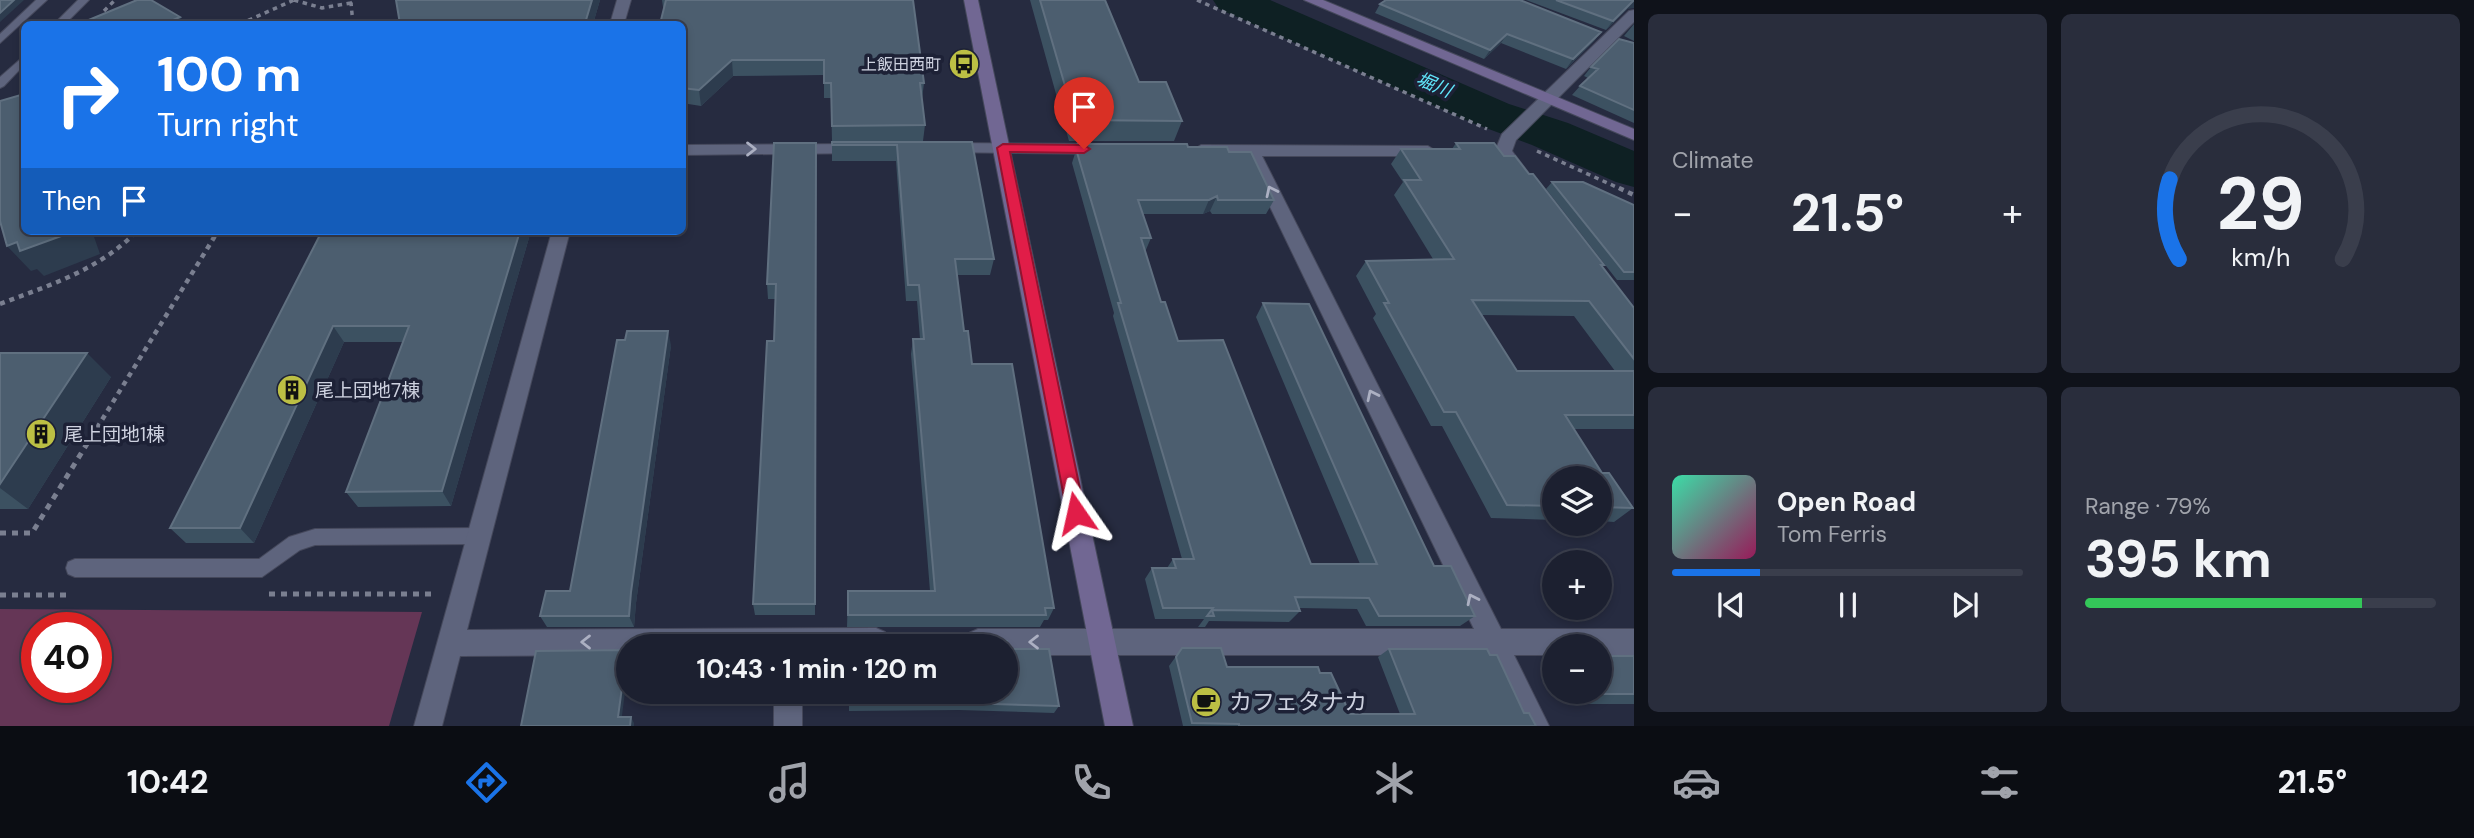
<!DOCTYPE html>
<html lang="en">
<head>
<meta charset="utf-8">
<style>
	:root { --surface:#1c2030; --page:#292d3c; --text:#f1f3f6; --muted:#a0a3ab; --line:#3a3e4c; --accent:#1a73e8 }
	body { margin:0; font-family:"DM Sans","Noto Sans JP",sans-serif; background:var(--page); color:var(--text); height:100vh; display:flex; flex-direction:column; font-size:26px; white-space:nowrap }
	* { box-sizing:border-box; margin:0 }
	p { font-size:23px; color:var(--muted) }
	.icon { flex:none; width:38px; height:38px; fill:none; stroke:currentColor; stroke-width:2; stroke-linecap:round; stroke-linejoin:round }
	.map { position:relative; flex:1; overflow:hidden }
	.sheet { display:flex; flex-direction:column; gap:14px; padding:14px; background:#0f121a; width:840px }
	.sheet>* { flex:none }
	.top-card { position:absolute; left:21px; top:21px; width:665px; height:214px; border-radius:10px; box-shadow:0 4px 10px #0003,0 0 0 2px var(--line); background:#1a73e8; color:#fff; overflow:hidden }
	.fabs { position:absolute; left:1542px; top:466px; display:grid; gap:14px }
	.fabs a { display:grid; place-items:center; width:70px; height:70px; border-radius:50%; background:var(--surface); box-shadow:0 4px 10px #0003,0 0 0 2px var(--line); font-size:35px }
	.speed { position:absolute; left:21px; top:612px; display:flex; gap:14px; font-size:35px; font-weight:700; text-align:center }
	.speed>* { display:grid; place-content:center; width:91px; height:91px; border-radius:50%; background:var(--surface); box-shadow:0 4px 10px #0003,0 0 0 2px var(--line); line-height:1 }
	.speed .limit { border:10px solid #d22; background:#fff; color:#111 }
	.pin { position:absolute; display:grid; place-items:center; width:60px; height:60px; color:#fff; margin:-72px -30px; border-radius:50% 50% 50% 0; rotate:-45deg; box-shadow:0 0 7px #0007 }
	.pin .icon { rotate:45deg }
	.me { position:absolute; width:77px; margin:-38px; rotate:349deg; stroke-linejoin:round; filter:drop-shadow(0 0 5px #0008) }
	.turn { display:flex; align-items:center; gap:24px; height:147px; padding:0 21px; font-size:32px }
	.turn .icon { width:91px; height:91px; stroke-width:2.5 }
	.turn b { display:block; font-size:49px; line-height:60px }
	.then { display:flex; align-items:center; height:66px; padding:0 21px; background:#0003; gap:14px; font-size:26px }
	.big { font-size:52px; font-weight:700; line-height:1.1 }
	.sheet .tile { flex:1; display:flex; flex-direction:column; justify-content:center; gap:10px; min-width:0; padding:0 24px; border-radius:10px; background:var(--page) }
	.sheet .dial { align-items:center; gap:0 }
	.dial svg { height:182px; overflow:visible; fill:none; stroke:var(--line); stroke-width:7; stroke-linecap:round; text-anchor:middle }
	.dial text { fill:var(--text); stroke:none }
	.song { display:flex; align-items:center; gap:21px }
	.cover { width:84px; height:84px; border-radius:10px; background:linear-gradient(135deg,hsl(160 70% 55%),hsl(330 70% 35%)) }
	.played { height:7px; border-radius:4px; background:linear-gradient(90deg,var(--accent) 25%,var(--line) 25%) }
	.keys { display:flex; justify-content:space-around; direction:ltr }
	.heat { display:flex; justify-content:space-between; align-items:center; font-size:38px; direction:ltr }
	.charge { height:10px; border-radius:5px; background:linear-gradient(90deg,#34c759 79%,var(--line) 0) }
	.sheet .tiles { flex:1; display:grid; gap:14px; grid-template-columns:repeat(2,1fr) }
	.trip { position:absolute; left:616px; top:634px; width:402px; height:70px; border-radius:35px; background:var(--surface); box-shadow:0 4px 10px #0003,0 0 0 2px var(--line); font-weight:700; line-height:70px; text-align:center }
	.menu { display:flex; height:112px; justify-content:space-around; align-items:center; background:#0b0d13; color:var(--muted) }
	.menu .icon { width:49px; height:49px }
	.menu .active { color:var(--accent) }
	.menu b { font-size:32px; color:var(--text) }
	main { display:flex; flex:1; min-height:0 }
	.map>svg:first-child { display:block }
	.green { fill:#653656; fill-rule:evenodd }
	.lines { fill:none; stroke-linecap:round; stroke-linejoin:round }
	.river { fill:#0e2023; fill-rule:evenodd }
	.lane-casing { stroke:#45485b; stroke-width:2 }
	.street-casing { stroke:#45485b; stroke-width:2 }
	.secondary-casing { stroke:#45485b; stroke-width:2 }
	.path-far2 { stroke:#7a7f90; stroke-width:3.5; stroke-dasharray:4.5 4.5; stroke-linecap:butt }
	.path-far1 { stroke:#7a7f90; stroke-width:4.5; stroke-dasharray:5 5; stroke-linecap:butt }
	.path { stroke:#7a7f90; stroke-width:5; stroke-dasharray:6 6; stroke-linecap:butt }
	.lane { fill:#5e647d; fill-rule:evenodd }
	.street { fill:#5e647d; fill-rule:evenodd }
	.secondary { fill:#716793; fill-rule:evenodd }
	.wall { fill:#3c5161; fill-rule:evenodd }
	.shaded-wall { fill:#2d3c4e }
	.building { fill:#4c5e6f; stroke:#607080; stroke-width:2 }
	.oneway { stroke:#acb0c2 }
	.route { fill:#e11d48; stroke:#92132f; stroke-width:2 }
	.labels { text-anchor:middle; stroke-width:7; stroke-linejoin:round; paint-order:stroke }
	.far-poi-label { font-size:16px; fill:#cdd1df; stroke:#1d2136; text-anchor:end }
	.far-water-label { font-size:18px; font-style:italic; fill:#61e7fc; stroke:#1d2136 }
	.poi-label { font-size:19px; fill:#cdd1df; stroke:#1d2136; text-anchor:start }
	.near-poi-label { font-size:23px; fill:#cdd1df; stroke:#1d2136; text-anchor:start }
</style>
</head>
<body>
<main>
<div class="map">
<svg width="1634" height="726" viewBox="0 0 1634 726">
	<rect width="100%" height="100%" fill="#262b40"/>
	<path class="green" d="M 0,609 L 422,612 L 389,726 L 0,726 ZM 37,628 L 96,628 L 96,688 L 37,688 Z"/>
	<g class="lines">
		<path class="river" d="M 1213,0 L 1270,0 L 1509,104 L 1568,123 L 1634,151 L 1634,187 L 1616,182 L 1532,145 L 1475,124 L 1219,9 Z"/>
		<g class="lane-casing">
			<path id="lane" d="M 36,0 L 47,0 L 0,43 L 0,34 Z
				M 78,0 L 89,0 L 65,24 L 54,24 Z
				M 24,56 L 24,65 L 4,86 L 0,88 L 0,77 Z
				M 480,528 L 486,530 L 489,536 L 486,542 L 480,544 L 315,545 L 300,550 L 262,577 L 75,577 L 68,574 L 66,568 L 68,562 L 75,559 L 259,559 L 289,537 L 315,529 Z"/>
		</g>
		<g class="street-casing">
			<path id="street" d="M 617,0 L 631,0 L 624,24 L 610,24 Z
				M 1634,10 L 1634,22 L 1516,140 L 1512,151 L 1533,179 L 1524,185 L 1518,183 L 1495,151 L 1502,134 L 1629,11 Z
				M 945,143 L 1106,144 L 1114,149 L 1106,154 L 939,152 L 937,148 L 939,144 Z
				M 861,144 L 869,149 L 867,153 L 682,155 L 682,145 Z
				M 1201,145 L 1428,146 L 1436,151 L 1428,156 L 1262,156 L 1501,629 L 1634,629 L 1634,655 L 1600,655 L 1600,646 L 1554,646 L 1554,655 L 1514,655 L 1549,726 L 1520,726 L 1486,655 L 1006,655 L 1006,646 L 966,646 L 965,642 L 969,633 L 978,629 L 1474,629 L 1245,155 L 1195,154 L 1193,150 Z
				M 552,231 L 570,231 L 467,630 L 876,628 L 885,632 L 889,641 L 887,646 L 628,646 L 628,655 L 460,656 L 442,726 L 414,726 Z
				M 774,691 L 802,691 L 802,726 L 774,726 Z"/>
		</g>
		<g class="secondary-casing">
			<path id="secondary" d="M 964,0 L 978,0 L 1133,726 L 1105,726 Z
				M 1304,0 L 1323,0 L 1634,129 L 1634,140 Z"/>
		</g>
		<path class="path-far2" d="M 294,0 L 322,8 L 351,3
			M 1197,0 L 1487,129
			M 104,11 L 115,0
			M 240,24 L 294,0
			M 353,24 L 351,3 L 356,0
			M 1537,151 L 1623,190"/>
		<path class="path-far1" d="M 1619,188 L 1634,195
			M 0,304 C 50,285 99,270 137,231
			M 97,428 L 218,231"/>
		<path class="path" d="M 0,533 L 32,533 L 98,426
			M 269,594 L 435,594
			M 0,595 L 67,595"/>
		<use href="#lane" class="lane"/>
		<use href="#street" class="street"/>
		<use href="#secondary" class="secondary"/>
	</g>
	<path class="wall" d="M 600,0 L 593,24 L 400,24 Z
		M 662,0 L 913,0 L 924,83 L 922,99 L 921,99 L 925,125 L 923,141 L 832,141 L 831,98 L 824,98 L 824,75 L 733,76 L 701,106 L 682,103 L 682,24 L 663,7 Z
		M 1030,0 L 1105,0 L 1139,82 L 1182,121 L 1174,141 L 1069,141 Z
		M 1526,0 L 1634,0 L 1627,9 L 1606,30 Z
		M 1380,4 L 1601,32 L 1594,41 L 1566,69 L 1501,43 L 1484,59 L 1375,13 Z
		M 1634,24 L 1634,41 L 1624,36 Z
		M 1634,43 L 1634,123 L 1572,95 L 1580,86 L 1588,78 L 1584,76 L 1591,67 Z
		M 832,142 L 972,142 L 994,259 L 990,275 L 957,275 L 964,331 L 972,364 L 1054,608 L 1048,620 L 1044,620 L 1040,627 L 847,627 L 848,591 L 930,591 L 911,354 L 913,339 L 920,339 L 917,301 L 906,301 L 896,161 L 832,161 Z
		M 816,143 L 815,615 L 755,615 L 753,604 L 774,341 L 775,299 L 768,299 L 767,284 Z
		M 1456,143 L 1504,156 L 1604,265 L 1602,266 L 1634,308 L 1634,429 L 1574,429 L 1602,473 L 1633,508 L 1614,522 L 1600,521 L 1600,478 L 1554,478 L 1554,520 L 1491,518 L 1442,426 L 1431,426 L 1373,318 L 1376,314 L 1356,276 L 1366,261 L 1433,259 L 1394,195 L 1403,182 L 1391,164 L 1401,149 L 1452,149 ZM 1481,315 L 1574,316 L 1615,371 L 1517,371 Z
		M 1078,144 L 1188,147 L 1229,152 L 1274,200 L 1266,214 L 1212,214 L 1210,211 L 1203,214 L 1142,214 L 1151,238 L 1145,252 L 1161,302 L 1178,341 L 1311,564 L 1360,564 L 1256,317 L 1263,303 L 1434,566 L 1475,616 L 1460,626 L 1366,626 L 1357,609 L 1299,608 L 1300,611 L 1289,622 L 1209,621 L 1205,627 L 1198,627 L 1204,619 L 1155,619 L 1145,579 L 1152,568 L 1167,568 L 1173,559 L 1182,559 L 1113,316 L 1114,313 L 1072,163 Z
		M 1552,182 L 1634,205 L 1634,280 L 1617,280 L 1546,189 Z
		M 322,231 L 531,231 L 451,506 L 358,507 L 346,492 L 403,342 L 344,342 L 254,543 L 186,543 L 170,528 Z
		M 671,345 L 636,603 L 634,627 L 547,627 L 540,616 L 570,591 Z
		M 0,353 L 111,377 L 28,509 L 0,509 Z
		M 1182,648 L 1227,667 L 1320,673 L 1350,714 L 1400,714 L 1378,657 L 1389,649 L 1524,713 L 1536,726 L 1183,726 L 1169,666 Z
		M 1009,649 L 1059,706 L 1054,713 L 959,710 L 849,711 L 849,691 L 1006,691 Z
		M 1634,656 L 1634,704 L 1576,704 L 1569,691 L 1600,691 Z"/>
	<path class="shaded-wall" d="M 14,0 L 24,0 L 0,22 L 0,13 Z
		M 592,0 L 600,0 L 593,24 L 587,24 L 586,20 Z
		M 1634,0 L 1634,8 L 1627,9 L 1606,30 L 1613,21 Z
		M 180,17 L 184,24 L 164,24 Z
		M 1601,32 L 1594,41 L 1566,69 L 1573,59 Z
		M 1507,34 L 1501,43 L 1484,59 L 1490,50 Z
		M 732,60 L 733,76 L 701,106 L 699,90 Z
		M 1217,196 L 1210,211 L 1203,214 L 1209,200 Z
		M 75,231 L 92,231 L 100,254 L 44,276 L 37,269 L 31,271 L 7,246 L 17,242 Z
		M 520,231 L 531,231 L 451,506 L 442,491 Z
		M 333,326 L 344,342 L 254,543 L 240,528 Z
		M 668,331 L 671,345 L 636,603 L 634,627 L 629,616 L 631,592 Z
		M 87,353 L 111,377 L 28,509 L 0,488 L 0,484 Z
		M 627,650 L 628,653 L 628,669 L 621,723 L 618,717 Z
		M 631,717 L 634,723 L 634,726 L 630,726 Z"/>
	<path class="building" d="M 0,0 L 14,0 L 0,13 Z
		M 137,0 L 151,0 L 180,17 L 164,24 L 79,24 Z
		M 396,0 L 592,0 L 586,20 L 542,20 L 541,24 L 400,24 Z
		M 666,0 L 913,0 L 924,83 L 920,83 L 925,125 L 832,126 L 831,83 L 824,83 L 824,60 L 732,60 L 699,90 L 682,88 L 682,24 L 660,24 Z
		M 1040,0 L 1105,0 L 1139,82 L 1166,82 L 1182,121 L 1075,120 Z
		M 1386,0 L 1520,0 L 1601,32 L 1573,59 L 1507,34 L 1490,50 L 1380,4 Z
		M 1556,0 L 1634,0 L 1613,21 Z
		M 1619,39 L 1634,43 L 1634,110 L 1580,86 L 1598,69 L 1591,67 Z
		M 24,94 L 24,231 L 75,231 L 20,251 L 17,242 L 7,246 L 0,221 L 0,101 Z
		M 832,142 L 972,142 L 994,259 L 955,259 L 964,331 L 968,331 L 972,364 L 1012,364 L 1054,608 L 1045,608 L 1046,615 L 848,615 L 848,591 L 935,591 L 913,339 L 924,339 L 919,285 L 908,285 L 897,145 L 832,145 Z
		M 774,143 L 816,143 L 815,604 L 753,604 L 767,341 L 774,341 L 776,284 L 767,284 Z
		M 1456,143 L 1494,143 L 1504,156 L 1515,156 L 1529,174 L 1533,174 L 1604,265 L 1601,265 L 1634,308 L 1634,359 L 1589,301 L 1472,300 L 1517,371 L 1634,371 L 1634,415 L 1565,415 L 1602,473 L 1609,473 L 1633,508 L 1600,507 L 1600,478 L 1554,478 L 1554,506 L 1507,505 L 1456,412 L 1444,412 L 1384,303 L 1389,303 L 1366,261 L 1454,259 L 1404,180 L 1421,180 L 1401,149 L 1460,149 Z
		M 1078,144 L 1187,144 L 1188,147 L 1227,147 L 1229,152 L 1251,152 L 1274,200 L 1218,200 L 1217,196 L 1209,200 L 1138,200 L 1151,238 L 1141,238 L 1161,302 L 1165,302 L 1178,341 L 1223,340 L 1311,564 L 1377,564 L 1263,303 L 1309,304 L 1434,566 L 1451,566 L 1475,616 L 1379,616 L 1369,598 L 1295,597 L 1300,611 L 1212,610 L 1214,616 L 1207,616 L 1213,608 L 1163,608 L 1152,568 L 1176,568 L 1173,559 L 1194,559 L 1118,303 L 1121,303 L 1076,149 L 1080,149 Z
		M 1552,182 L 1583,182 L 1634,205 L 1634,272 L 1624,272 Z
		M 322,231 L 520,231 L 442,491 L 346,492 L 409,326 L 333,326 L 240,528 L 170,528 Z
		M 627,331 L 668,331 L 631,592 L 629,616 L 540,616 L 546,591 L 570,591 L 617,340 L 625,340 Z
		M 0,353 L 87,353 L 0,484 Z
		M 848,641 L 1007,641 L 1009,649 L 1049,649 L 1059,706 L 961,703 L 850,704 L 850,691 L 1006,691 L 1006,646 L 849,646 Z
		M 1182,648 L 1221,648 L 1227,667 L 1318,667 L 1320,673 L 1331,673 L 1350,714 L 1415,714 L 1389,649 L 1487,649 L 1490,655 L 1497,655 L 1524,713 L 1529,713 L 1536,726 L 1239,726 L 1239,724 L 1192,723 L 1176,657 Z
		M 627,650 L 618,717 L 631,717 L 630,726 L 521,726 L 536,651 Z
		M 1600,656 L 1634,656 L 1634,694 L 1596,694 L 1595,691 L 1600,691 Z"/>
	<defs><path id="oneway-chevron" d="M-2-3.5L2.5 0L-2 3.5" fill="none" stroke-width="1.6" stroke-linecap="round" stroke-linejoin="round" transform="scale(1.75)"/></defs>
	<g class="oneway">
		<use href="#oneway-chevron" transform="translate(751 149)"/>
		<use href="#oneway-chevron" transform="translate(1271 191) rotate(-116)"/>
		<use href="#oneway-chevron" transform="translate(1372 395) rotate(-116)"/>
		<use href="#oneway-chevron" transform="translate(1472 599) rotate(-116)"/>
		<use href="#oneway-chevron" transform="translate(586 642) rotate(180)"/>
		<use href="#oneway-chevron" transform="translate(1034 642) rotate(-180)"/>
	</g>
	<path class="route" d="M 1003,144 L 1084,145 L 1090,149 L 1084,153 L 1010,152 L 1085,513 L 1082,518 L 1076,521 L 1070,518 L 1067,513 L 997,148 Z"/>
	<defs>
		<g id="bus-disc" transform="scale(1.575)"><circle r="9.5" fill="#bcbf44" stroke="#1d2136"/><path d="M-5-6H5V4H4V6H2V4H-2V6H-4V4H-5ZM-3.5-4V0h7V-4ZM-3.5 1.2v1.5H-2V1.2ZM2 1.2v1.5H3.5V1.2Z" fill="#111"/></g>
		<g id="building-disc" transform="scale(1.575)"><circle r="9.5" fill="#bcbf44" stroke="#1d2136"/><path d="M-4-6H4V6H1V3H-1V6H-4ZM-2.5-4.3h1.7v1.8h-1.7ZM.8-4.3h1.7v1.8H.8ZM-2.5-1h1.7V.8h-1.7ZM.8-1h1.7V.8H.8Z" fill="#111"/></g>
		<g id="cafe-disc" transform="scale(1.575)"><circle r="9.5" fill="#bcbf44" stroke="#1d2136"/><path d="M-5.5-4.5H6V0H3Q3 3.5 0 3.5H-2.5Q-5.5 3.5-5.5 0ZM3-3.2v2h1.7v-2ZM-6 4.5H4V6H-6Z" fill="#111"/></g>
	</defs>
	<g fill-rule="evenodd">
		<use href="#bus-disc" x="964" y="64"/>
		<use href="#building-disc" x="292" y="390"/>
		<use href="#building-disc" x="41" y="434"/>
		<use href="#cafe-disc" x="1206" y="702"/>
	</g>
	<g class="labels">
		<g class="far-poi-label">
			<text x="941" y="70">上飯田西町</text>
		</g>
		<g class="far-water-label">
			<text transform="translate(1434 85) rotate(23)" y="6">堀川</text>
		</g>
		<g class="poi-label">
			<text x="315" y="397">尾上団地7棟</text>
			<text x="64" y="441">尾上団地1棟</text>
		</g>
		<g class="near-poi-label">
			<text x="1229" y="710">カフェタナカ</text>
		</g>
	</g>
</svg>
<div class="fabs">
<a><svg class="icon" aria-label="layers" viewBox="0 0 24 24"><path d="M12 4l9 5-9 5-9-5zM3 14l9 5 9-5"/></svg></a>
<a>+</a>
<a>−</a>
</div>
<div class="speed"><div class="limit">40</div></div>
<div class="pin" style="left:1084px;top:149px;background:#d93025"><svg class="icon" aria-label="arrive" viewBox="0 0 24 24"><path d="M6 21V4h12l-3 4 3 4H6"/></svg></div>
<svg class="me" style="left:1076px;top:513px" viewBox="-20 -20 40 40"><path d="M0-17L14 15 0 8-14 15z" fill="#e11d48" stroke="#fff" stroke-width="4"/></svg>
<div class="trip">10:43 · 1 min · 120 m</div>
<div class="top-card">
<div class="turn"><svg class="icon" aria-label="right" viewBox="0 0 24 24"><path d="M7 20v-9h11M14 6l5 5-5 5"/></svg><div><b>100 m</b>Turn right</div></div>
<div class="then">Then<svg class="icon" aria-label="arrive" viewBox="0 0 24 24"><path d="M6 21V4h12l-3 4 3 4H6"/></svg></div>
</div>
</div>
<section class="sheet">
<div class="tiles">
<div class="tile"><p>Climate</p>
<div class="heat"><a>−</a><b class="big">21.5°</b><a>+</a></div>
</div>
<div class="tile dial"><svg viewBox="0 0 100 80">
<path d="M14 69A42 42 0 1 1 86 69"/>
<path d="M14 69A42 42 0 0 1 10 34" stroke="#1a73e8"/>
<text x="50" y="56" font-size="32" font-weight="700">29</text>
<text x="50" y="72" font-size="11">km/h</text>
</svg></div>
<div class="tile">
<div class="song"><i class="cover"></i><div><b>Open Road</b><p>Tom Ferris</p></div></div>
<div class="played"></div>
<div class="keys"><svg class="icon" aria-label="previous" viewBox="0 0 24 24"><path d="M18 5L8 12l10 7zM5 5v14"/></svg><svg class="icon" aria-label="pause" viewBox="0 0 24 24"><path d="M8 5v14M16 5v14"/></svg><svg class="icon" aria-label="next" viewBox="0 0 24 24"><path d="M6 5l10 7-10 7zM19 5v14"/></svg></div>
</div>
<div class="tile"><p>Range · 79%</p><b class="big">395 km</b><div class="charge"></div></div>
</div>
</section>
</main>
<nav class="menu">
<b>10:42</b>
<svg class="icon active" aria-label="directions" viewBox="0 0 24 24"><path d="M12 3l9 9-9 9-9-9zM9 14v-3h6M13 9l2 2-2 2"/></svg>
<svg class="icon" aria-label="music" viewBox="0 0 24 24"><path d="M9 18V5l10-2v13"/><circle cx="6" cy="18" r="3"/><circle cx="16" cy="16" r="3"/></svg>
<svg class="icon" aria-label="phone" viewBox="0 0 24 24"><path d="M5 4h4l2 5-3 2q2 4 5 5l2-3 5 2v4C11 20 4 13 5 4z"/></svg>
<svg class="icon" aria-label="climate" viewBox="0 0 24 24"><path d="M12 3v18M4 7l16 10M4 17L20 7"/></svg>
<svg class="icon" aria-label="car" viewBox="0 0 24 24"><path d="M5 17H2v-5l4-1 3-4h7l3 4 3 1v5h-3M9 17h6M6 11h13"/><circle cx="7" cy="17" r="2"/><circle cx="17" cy="17" r="2"/></svg>
<svg class="icon" aria-label="filters" viewBox="0 0 24 24"><path d="M4 7h16M4 17h16"/><circle cx="9" cy="7" r="2"/><circle cx="15" cy="17" r="2"/></svg>
<b>21.5°</b>
</nav>
</body>
</html>
